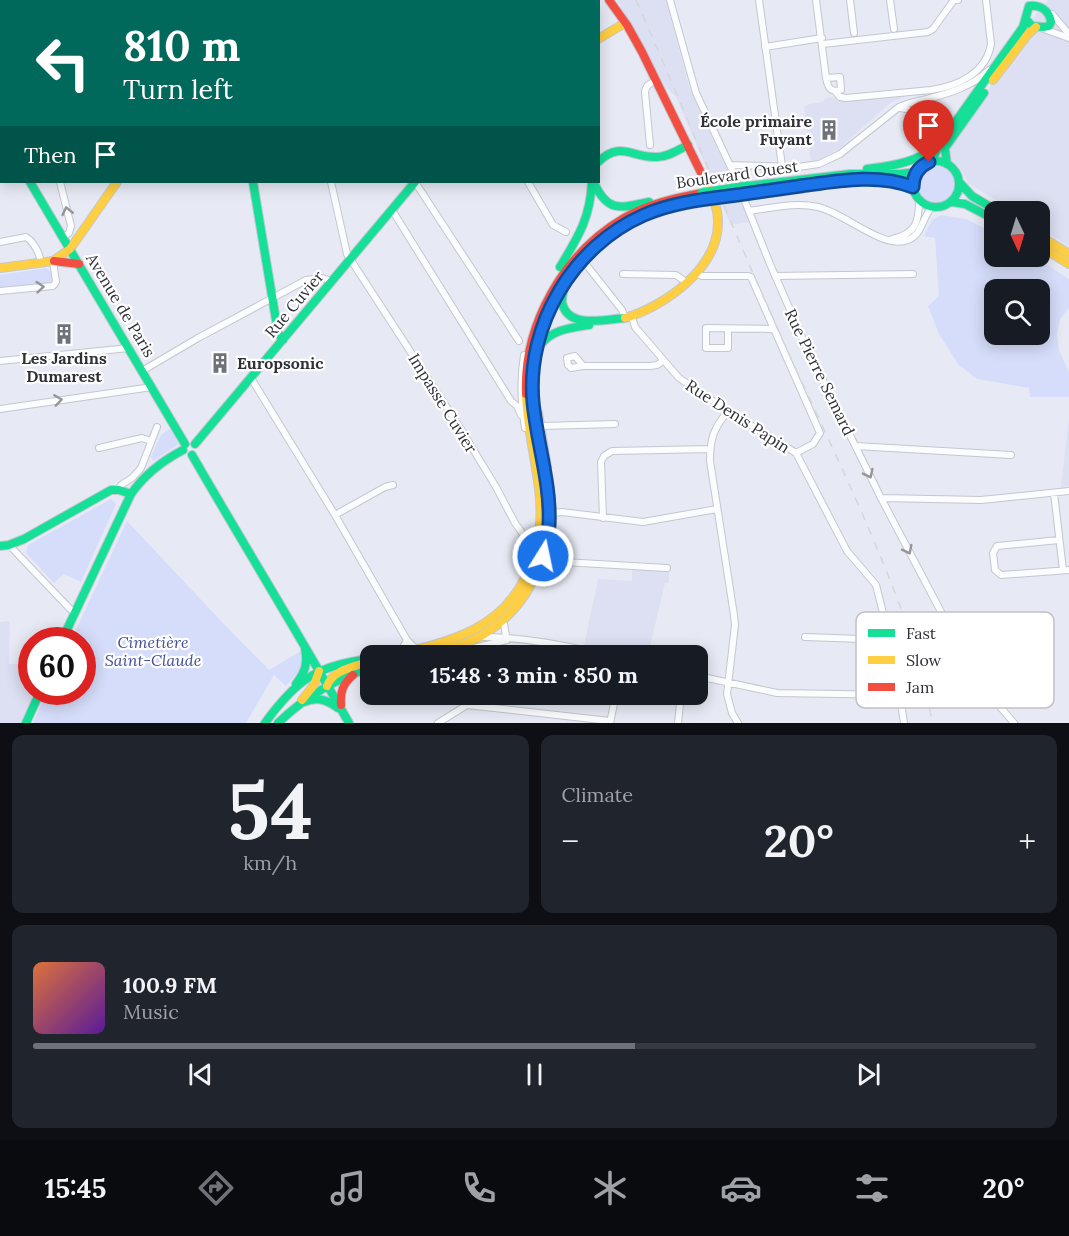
<!DOCTYPE html>
<html lang="en">
<head>
<meta charset="utf-8">
<style>
	:root { --surface:#171b24; --page:#20242c; --text:#f1f3f6; --muted:#9ea1a6; --line:#363941; --accent:#70727a }
	body { margin:0; font-family:Lora,serif; background:var(--page); color:var(--text); height:100vh; display:flex; flex-direction:column; font-size:22px; white-space:nowrap }
	* { box-sizing:border-box; margin:0 }
	p { font-size:20px; color:var(--muted) }
	.icon { flex:none; width:33px; height:33px; fill:none; stroke:currentColor; stroke-width:2; stroke-linecap:round; stroke-linejoin:round }
	.map { position:relative; height:723px; overflow:hidden }
	.drawer { display:flex; flex-direction:column; gap:12px; padding:12px; background:#0d0f14; flex:1 }
	.drawer>* { flex:none }
	.guide { position:absolute; left:0px; top:0px; width:600px; height:183px; box-shadow:0 3px 15px #0003; background:#00695c; color:#fff; overflow:hidden }
	.needle { width:39px; rotate:176deg }
	.buttons { position:absolute; left:984px; top:201px; display:grid; gap:12px }
	.buttons a { display:grid; place-items:center; width:66px; height:66px; border-radius:12px; background:var(--surface); box-shadow:0 3px 15px #0003; font-size:30px }
	.speed { position:absolute; left:18px; top:627px; display:flex; gap:12px; font-size:30px; font-weight:700; text-align:center }
	.speed>* { display:grid; place-content:center; width:78px; height:78px; border-radius:50%; background:var(--surface); box-shadow:0 3px 15px #0003; line-height:1 }
	.speed .limit { border:9px solid #d22; background:#fff; color:#111 }
	.pin { position:absolute; display:grid; place-items:center; width:51px; height:51px; color:#fff; margin:-62px -26px; border-radius:50% 50% 50% 0; rotate:-45deg; box-shadow:0 0 6px #0007 }
	.pin .icon { rotate:45deg }
	.me { position:absolute; width:66px; margin:-33px; rotate:10deg; stroke-linejoin:round; filter:drop-shadow(0 0 4px #0008) }
	.turn { display:flex; align-items:center; gap:21px; height:126px; padding:0 24px; font-size:27px }
	.turn .icon { width:78px; height:78px; stroke-width:2.5 }
	.turn b { display:block; font-size:42px; line-height:51px }
	.then { display:flex; align-items:center; height:57px; padding:0 24px; background:#0003; gap:12px; font-size:22px }
	.big { font-size:45px; font-weight:700; line-height:1.1 }
	.drawer .widget { flex:1; display:flex; flex-direction:column; justify-content:center; gap:9px; min-width:0; padding:0 21px; border-radius:12px; background:var(--page) }
	.drawer .dial { align-items:center; gap:0 }
	.dial b { font-size:78px; line-height:1 }
	.song { display:flex; align-items:center; gap:18px }
	.cover { width:72px; height:72px; border-radius:9px; background:linear-gradient(135deg,hsl(20 70% 55%),hsl(270 70% 35%)) }
	.played { height:6px; border-radius:3px; background:linear-gradient(90deg,var(--accent) 60%,var(--line) 60%) }
	.keys { display:flex; justify-content:space-around; direction:ltr }
	.heat { display:flex; justify-content:space-between; align-items:center; font-size:33px; direction:ltr }
	.drawer .tiles { flex:1; display:grid; gap:12px; grid-template-columns:1fr 1fr }
	.widget:last-child { grid-column:span 2 }
	.trip { position:absolute; left:360px; top:645px; width:348px; height:60px; border-radius:12px; background:var(--surface); box-shadow:0 3px 15px #0003; font-weight:700; line-height:60px; text-align:center }
	.dock { display:flex; height:96px; justify-content:space-around; align-items:center; background:#090b0e; color:var(--muted) }
	.dock .icon { width:42px; height:42px }
	.dock .active { color:var(--accent) }
	.dock b { font-size:27px; color:var(--text) }
	.map>svg:first-child { display:block }
	.built { fill:#dce0f2 }
	.green { fill:#d6ddfa; fill-rule:evenodd }
	.lines { fill:none; stroke-linecap:round; stroke-linejoin:round }
	.street-casing { stroke:#c4c7ce; stroke-width:8 }
	.fast-casing { stroke:#c4c7ce; stroke-width:10 }
	.slow-casing { stroke:#c4c7ce; stroke-width:10 }
	.jam-casing { stroke:#c4c7ce; stroke-width:10 }
	.street { stroke:#fbfcfd; stroke-width:6 }
	.fast { stroke:#16e098; stroke-width:8 }
	.slow { stroke:#ffcf43; stroke-width:8 }
	.jam { stroke:#f24e42; stroke-width:8 }
	.rail { stroke:#d5d6d9; stroke-width:1.5; stroke-dasharray:8 8; stroke-linecap:butt }
	.fast-bridge-casing { stroke:#c5c7cb; stroke-width:10; stroke-linecap:butt }
	.fast-bridge { stroke:#16e098; stroke-width:9 }
	.oneway { stroke:#96969a }
	.route-casing { stroke:#114b97; stroke-width:15 }
	.route { stroke:#1a73e8; stroke-width:10 }
	.labels { text-anchor:middle; stroke-width:4.5; stroke-linejoin:round; paint-order:stroke }
	.poi-label { font-size:16px; font-weight:bold; fill:#303138; stroke:#fff; text-anchor:end }
	.street-label { font-size:16px; fill:#303138; stroke:#fff }
	.park-label { font-size:16px; font-style:italic; fill:#454f95; stroke:#fff }
	.key { fill:#fff; stroke:#c1c1c3; stroke-width:1.5 }
	.key-label { font-size:16px; fill:#303138 }
</style>
</head>
<body>
<div class="map">
<svg width="1069" height="723" viewBox="0 0 1069 723">
	<rect width="100%" height="100%" fill="#e7eaf4"/>
	<path class="built" d="M 617,0 L 666,0 L 690,90 L 733,182 L 749,222 L 731,225 L 676,97 L 666,88 Z
		M 1048,0 L 1069,0 L 1069,247 L 1040,228 L 1040,212 L 1014,211 L 968,183 L 961,169 L 952,160 L 950,153 L 951,148 L 1037,13 Z
		M 914,93 L 890,103 L 840,148 L 821,159 L 811,161 L 804,107 L 807,106 L 808,104 L 823,102 L 825,98 L 834,97 L 838,101 Z
		M 1069,418 L 1069,486 L 1061,487 Z
		M 632,568 L 669,570 L 669,583 L 665,583 L 648,655 L 630,655 L 584,646 L 598,579 L 632,581 Z
		M 10,621 L 9,664 L 27,664 L 27,674 L 31,676 L 32,692 L 36,692 L 22,723 L 0,723 L 0,622 Z"/>
	<path class="green" d="M917 184a20 20 0 1 1 40 0a20 20 0 1 1-40 0Z
		M 941,215 L 966,219 L 994,233 L 994,256 L 1035,257 L 1069,279 L 1069,308 L 1060,319 L 1057,334 L 1059,350 L 1069,372 L 1069,397 L 1030,397 L 1029,388 L 977,379 L 958,364 L 939,334 L 928,306 L 939,296 L 935,238 L 924,236 L 932,220 ZM 994,290 L 1040,290 L 1040,334 L 994,334 Z
		M 46,268 L 51,272 L 52,280 L 50,283 L 0,287 L 0,275 Z
		M 169,429 L 172,430 L 179,444 L 153,461 L 151,457 L 161,435 Z
		M 111,499 L 116,504 L 81,582 L 64,574 L 54,583 L 26,553 L 28,545 Z
		M 127,521 L 222,622 L 269,670 L 301,651 C 306,667 295,675 286,686 L 274,675 L 246,723 L 33,723 L 47,692 L 82,692 L 82,640 L 71,640 Z"/>
	<g class="lines">
		<g class="street-casing">
			<path id="street" d="M 6,0 L 7,2
				M 462,0 L 462,2
				M 670,0 L 696,93 L 734,174 L 770,264 L 805,344 L 881,498 L 977,680 L 1014,723
				M 759,0 L 782,166
				M 816,0 L 826,78 C 828,88 831,93 841,90 L 840,77 L 826,78
				M 850,0 L 854,33
				M 890,0 L 894,29
				M 53,2 L 53,0
				M 149,2 L 149,0
				M 1052,14 L 1069,34
				M 1041,28 L 1069,38
				M 823,44 L 928,32 L 933,29 L 954,0 L 958,0
				M 765,47 L 822,38
				M 835,91 L 840,97 L 846,98 L 931,90 C 957,86 986,74 991,44 L 986,0
				M 900,108 C 917,110 942,118 943,139
				M 0,114 L 2,114
				M 650,145 L 645,92 C 646,85 650,83 656,81
				M 730,165 L 798,167 L 819,164 L 840,154 L 899,107 C 908,103 917,101 927,99 C 950,93 971,87 989,70
				M 60,182 L 71,226 L 69,233 L 63,237
				M 331,182 L 347,254 L 462,431 L 496,487 L 515,523 L 533,548
				M 415,182 L 519,341
				M 528,182 L 553,225 L 566,232
				M 392,210 L 511,401 L 517,406 L 521,415
				M 749,211 C 772,208 795,202 818,207 C 845,213 883,250 908,240 C 923,234 922,217 932,207
				M 892,239 C 916,234 919,222 919,200
				M 0,242 L 26,237 C 34,242 40,254 41,263
				M 588,267 L 622,310 L 625,318
				M 695,273 L 702,276 L 748,276 L 751,277 L 820,433 L 813,444 L 796,453
				M 623,274 L 676,275 L 686,282
				M 775,276 L 913,274
				M 0,291 L 53,286 L 56,282 L 53,261
				M 632,317 L 635,327 L 679,378 L 728,411 L 796,453 L 847,551 L 876,585 L 894,657 L 904,723
				M 728,329 L 728,348 L 706,348 L 706,328 L 773,329
				M 524,355 C 520,379 521,404 525,428
				M 0,361 L 129,348
				M 583,366 L 575,356 L 567,358 L 568,365 L 571,368 L 583,366 L 650,366 L 657,365 L 663,361
				M 142,371 L 198,338 L 306,280 L 322,278 L 332,281
				M 251,378 L 335,515 L 407,640
				M 0,409 L 152,387
				M 536,411 L 539,413 L 548,467
				M 728,411 C 714,428 710,438 710,461 L 734,615 L 735,625 L 727,694 L 732,713 L 738,723
				M 541,426 L 615,424
				M 856,446 L 1011,455
				M 99,448 L 142,438 L 151,441
				M 118,490 L 121,485 L 132,478 L 141,468 L 157,427
				M 1054,493 L 1063,570
				M 881,498 L 981,500 L 1069,491
				M 553,513 L 562,512 L 643,522 L 717,509
				M 335,515 L 385,487 L 393,485
				M 603,518 L 601,462 L 604,456 L 612,451 L 710,449
				M 1059,540 L 997,546 L 993,553 L 995,570 L 1001,575 L 1069,570
				M 9,545 L 71,610 L 76,612
				M 546,561 L 667,568
				M 537,581 C 553,552 555,522 551,489
				M 504,624 L 506,636
				M 481,637 C 524,637 568,646 611,656
				M 805,637 L 890,640
				M 400,653 L 407,640 L 416,649
				M 440,656 L 507,640
				M 698,676 L 777,693 L 900,695
				M 438,723 L 467,705 L 610,721
				M 610,723 L 616,694
				M 678,723 L 681,694"/>
		</g>
		<g class="fast-casing">
			<path id="fast" d="M 79,0 L 85,2
				M 243,2 L 244,0
				M913 184a23 23 0 1 1 46 0a23 23 0 1 1-46 0Z
				M 932,161 L 939,145 L 1023,27 L 1029,6 C 1040,5 1049,10 1051,22 L 1049,26 L 1043,27 L 1032,26 L 1026,19
				M 598,162 C 621,140 631,158 657,157 C 668,157 678,150 688,145
				M 947,164 L 945,148 L 984,93
				M 867,169 C 897,165 914,163 939,145
				M 30,182 L 185,444
				M 253,182 L 277,326 L 279,335 L 283,340
				M 594,183 C 608,213 620,208 649,202
				M 960,183 L 972,196 L 999,212
				M 748,186 L 850,174 L 900,174 L 916,172
				M 751,193 L 814,184
				M 952,202 L 965,204 L 994,219
				M 560,267 C 578,237 590,219 592,182
				M 564,288 C 563,292 562,298 562,302 C 567,330 606,319 625,318
				M 540,337 C 557,283 593,236 646,214 C 664,207 684,203 704,199
				M 540,345 C 553,329 570,328 589,325
				M 195,444 L 415,182
				M 192,455 C 244,545 298,633 349,723
				M 0,546 L 9,545 L 24,539 L 111,490 L 119,490 L 131,494
				M 62,640 L 131,494 C 145,474 162,461 183,450
				M 296,684 C 305,672 308,664 305,649
				M 304,702 C 318,697 326,699 338,708
				M 26,723 L 40,692
				M 265,723 C 296,680 317,665 370,659
				M 278,723 C 305,697 335,679 370,668"/>
		</g>
		<g class="slow-casing">
			<path id="slow" d="M 598,39 L 625,23
				M 993,80 L 1028,34 L 1036,27
				M 855,180 L 892,182 L 913,187
				M 1040,236 L 1069,254
				M 1040,246 L 1069,264
				M 0,268 L 53,261 L 70,249 L 117,182
				M 625,318 C 665,306 719,268 718,221 C 718,207 711,193 705,181
				M 390,656 C 418,649 447,643 473,630 C 523,604 544,553 540,499 C 537,463 527,429 526,394
				M 419,656 C 441,650 465,646 484,634 C 538,601 554,541 545,482 C 538,433 526,386 540,337
				M 327,686 C 333,670 353,667 368,662
				M 302,700 L 314,685 L 319,671"/>
		</g>
		<g class="jam-casing">
			<path id="jam" d="M 609,0 L 627,25 L 642,52 L 705,181
				M 0,130 L 2,133
				M 54,261 L 79,264
				M 526,394 C 523,324 564,253 624,218 C 648,204 675,198 702,193
				M 341,705 C 340,691 343,684 353,675"/>
		</g>
		<use href="#street" class="street"/>
		<use href="#fast" class="fast"/>
		<use href="#slow" class="slow"/>
		<use href="#jam" class="jam"/>
		<path class="rail" d="M 636,0 C 686,113 732,228 783,341 C 823,429 866,515 900,606 C 914,644 923,683 933,723"/>
		<g class="fast-bridge-casing">
			<path id="fast-bridge" d="M 702,193 L 748,186
				M 704,199 L 751,193"/>
		</g>
		<use href="#fast-bridge" class="fast-bridge"/>
	</g>
	<defs><path id="oneway-chevron" d="M-2-3.5L2.5 0L-2 3.5" fill="none" stroke-width="1.6" stroke-linecap="round" stroke-linejoin="round" transform="scale(1.5)"/></defs>
	<g class="oneway">
		<use href="#oneway-chevron" transform="translate(67 211) rotate(-103)"/>
		<use href="#oneway-chevron" transform="translate(40 287) rotate(-5)"/>
		<use href="#oneway-chevron" transform="translate(58 400) rotate(-8)"/>
		<use href="#oneway-chevron" transform="translate(869 474) rotate(64)"/>
		<use href="#oneway-chevron" transform="translate(908 550) rotate(63)"/>
	</g>
	<g class="lines">
		<g class="route-casing">
			<path id="route" d="M 543,556 C 546,546 548,535 549,524 C 551,484 537,443 533,402 C 526,325 573,246 644,215 C 673,202 706,199 737,195 C 758,192 779,189 800,186 C 836,181 878,173 913,187 C 913,175 918,167 929,162"/>
		</g>
		<use href="#route" class="route"/>
	</g>
	<defs>
		<g id="building-bare" transform="scale(1.62)"><path d="M-4-6H4V6H1V3H-1V6H-4ZM-2.5-4.3h1.7v1.8h-1.7ZM.8-4.3h1.7v1.8H.8ZM-2.5-1h1.7V.8h-1.7ZM.8-1h1.7V.8H.8Z" fill="#70727a" stroke="#fff" stroke-width="2.5" paint-order="stroke"/></g>
	</defs>
	<g fill-rule="evenodd">
		<use href="#building-bare" x="829" y="130"/>
		<use href="#building-bare" x="64" y="334"/>
		<use href="#building-bare" x="220" y="363"/>
	</g>
	<g class="labels">
		<g class="poi-label">
			<text x="812" y="127">École primaire<tspan x="812" dy="18">Fuyant</tspan></text>
			<text x="64" y="364" text-anchor="middle">Les Jardins<tspan x="64" dy="18">Dumarest</tspan></text>
			<text x="237" y="369" text-anchor="start">Europsonic</text>
		</g>
		<g class="street-label">
			<text transform="translate(737 174) rotate(-8)" y="6">Boulevard Ouest</text>
			<text transform="translate(294 304) rotate(-50)" y="6">Rue Cuvier</text>
			<text transform="translate(121 305) rotate(59)" y="6">Avenue de Paris</text>
			<text transform="translate(820 372) rotate(64)" y="6">Rue Pierre Semard</text>
			<text transform="translate(443 403) rotate(58)" y="6">Impasse Cuvier</text>
			<text transform="translate(738 416) rotate(33)" y="6">Rue Denis Papin</text>
		</g>
		<g class="park-label">
			<text x="153" y="648">Cimetière<tspan x="153" dy="18">Saint-Claude</tspan></text>
		</g>
	</g>
	<rect x="856" y="612" width="198" height="96" rx="9" class="key"/>
	<rect x="868" y="629" width="27" height="8" fill="#16e098"/>
	<rect x="868" y="656" width="27" height="8" fill="#ffcf43"/>
	<rect x="868" y="683" width="27" height="8" fill="#f24e42"/>
	<g class="key-label">
		<text x="906" y="639">Fast</text>
		<text x="906" y="666">Slow</text>
		<text x="906" y="693">Jam</text>
	</g>
</svg>
<div class="buttons">
<a><svg class="needle" viewBox="-14 -14 28 28"><path d="M0-13l5 13h-10z" fill="#e53935"/><path d="M0 13l5-13h-10z" fill="#9ea1a6"/></svg></a>
<a><svg class="icon" aria-label="search" viewBox="0 0 24 24"><circle cx="10" cy="10" r="6"/><path d="M15 15l6 6"/></svg></a>
</div>
<div class="speed"><div class="limit">60</div></div>
<div class="pin" style="left:929px;top:162px;background:#d93025"><svg class="icon" aria-label="arrive" viewBox="0 0 24 24"><path d="M6 21V4h12l-3 4 3 4H6"/></svg></div>
<svg class="me" style="left:543px;top:556px" viewBox="-20 -20 40 40"><circle r="17" fill="#1a73e8" stroke="#fff" stroke-width="3"/><path d="M0-11L8 9 0 5-8 9z" fill="#fff"/></svg>
<div class="trip">15:48 · 3 min · 850 m</div>
<div class="guide">
<div class="turn"><svg class="icon" aria-label="left" viewBox="0 0 24 24"><path d="M17 20v-9H6M10 6l-5 5 5 5"/></svg><div><b>810 m</b>Turn left</div></div>
<div class="then">Then<svg class="icon" aria-label="arrive" viewBox="0 0 24 24"><path d="M6 21V4h12l-3 4 3 4H6"/></svg></div>
</div>
</div>
<section class="drawer">
<div class="tiles">
<div class="widget dial"><b>54</b><p>km/h</p></div>
<div class="widget"><p>Climate</p>
<div class="heat"><a>−</a><b class="big">20°</b><a>+</a></div>
</div>
<div class="widget">
<div class="song"><i class="cover"></i><div><b>100.9 FM</b><p>Music</p></div></div>
<div class="played"></div>
<div class="keys"><svg class="icon" aria-label="previous" viewBox="0 0 24 24"><path d="M18 5L8 12l10 7zM5 5v14"/></svg><svg class="icon" aria-label="pause" viewBox="0 0 24 24"><path d="M8 5v14M16 5v14"/></svg><svg class="icon" aria-label="next" viewBox="0 0 24 24"><path d="M6 5l10 7-10 7zM19 5v14"/></svg></div>
</div>
</div>
</section>
<nav class="dock">
<b>15:45</b>
<svg class="icon active" aria-label="directions" viewBox="0 0 24 24"><path d="M12 3l9 9-9 9-9-9zM9 14v-3h6M13 9l2 2-2 2"/></svg>
<svg class="icon" aria-label="music" viewBox="0 0 24 24"><path d="M9 18V5l10-2v13"/><circle cx="6" cy="18" r="3"/><circle cx="16" cy="16" r="3"/></svg>
<svg class="icon" aria-label="phone" viewBox="0 0 24 24"><path d="M5 4h4l2 5-3 2q2 4 5 5l2-3 5 2v4C11 20 4 13 5 4z"/></svg>
<svg class="icon" aria-label="climate" viewBox="0 0 24 24"><path d="M12 3v18M4 7l16 10M4 17L20 7"/></svg>
<svg class="icon" aria-label="car" viewBox="0 0 24 24"><path d="M5 17H2v-5l4-1 3-4h7l3 4 3 1v5h-3M9 17h6M6 11h13"/><circle cx="7" cy="17" r="2"/><circle cx="17" cy="17" r="2"/></svg>
<svg class="icon" aria-label="filters" viewBox="0 0 24 24"><path d="M4 7h16M4 17h16"/><circle cx="9" cy="7" r="2"/><circle cx="15" cy="17" r="2"/></svg>
<b>20°</b>
</nav>
</body>
</html>
